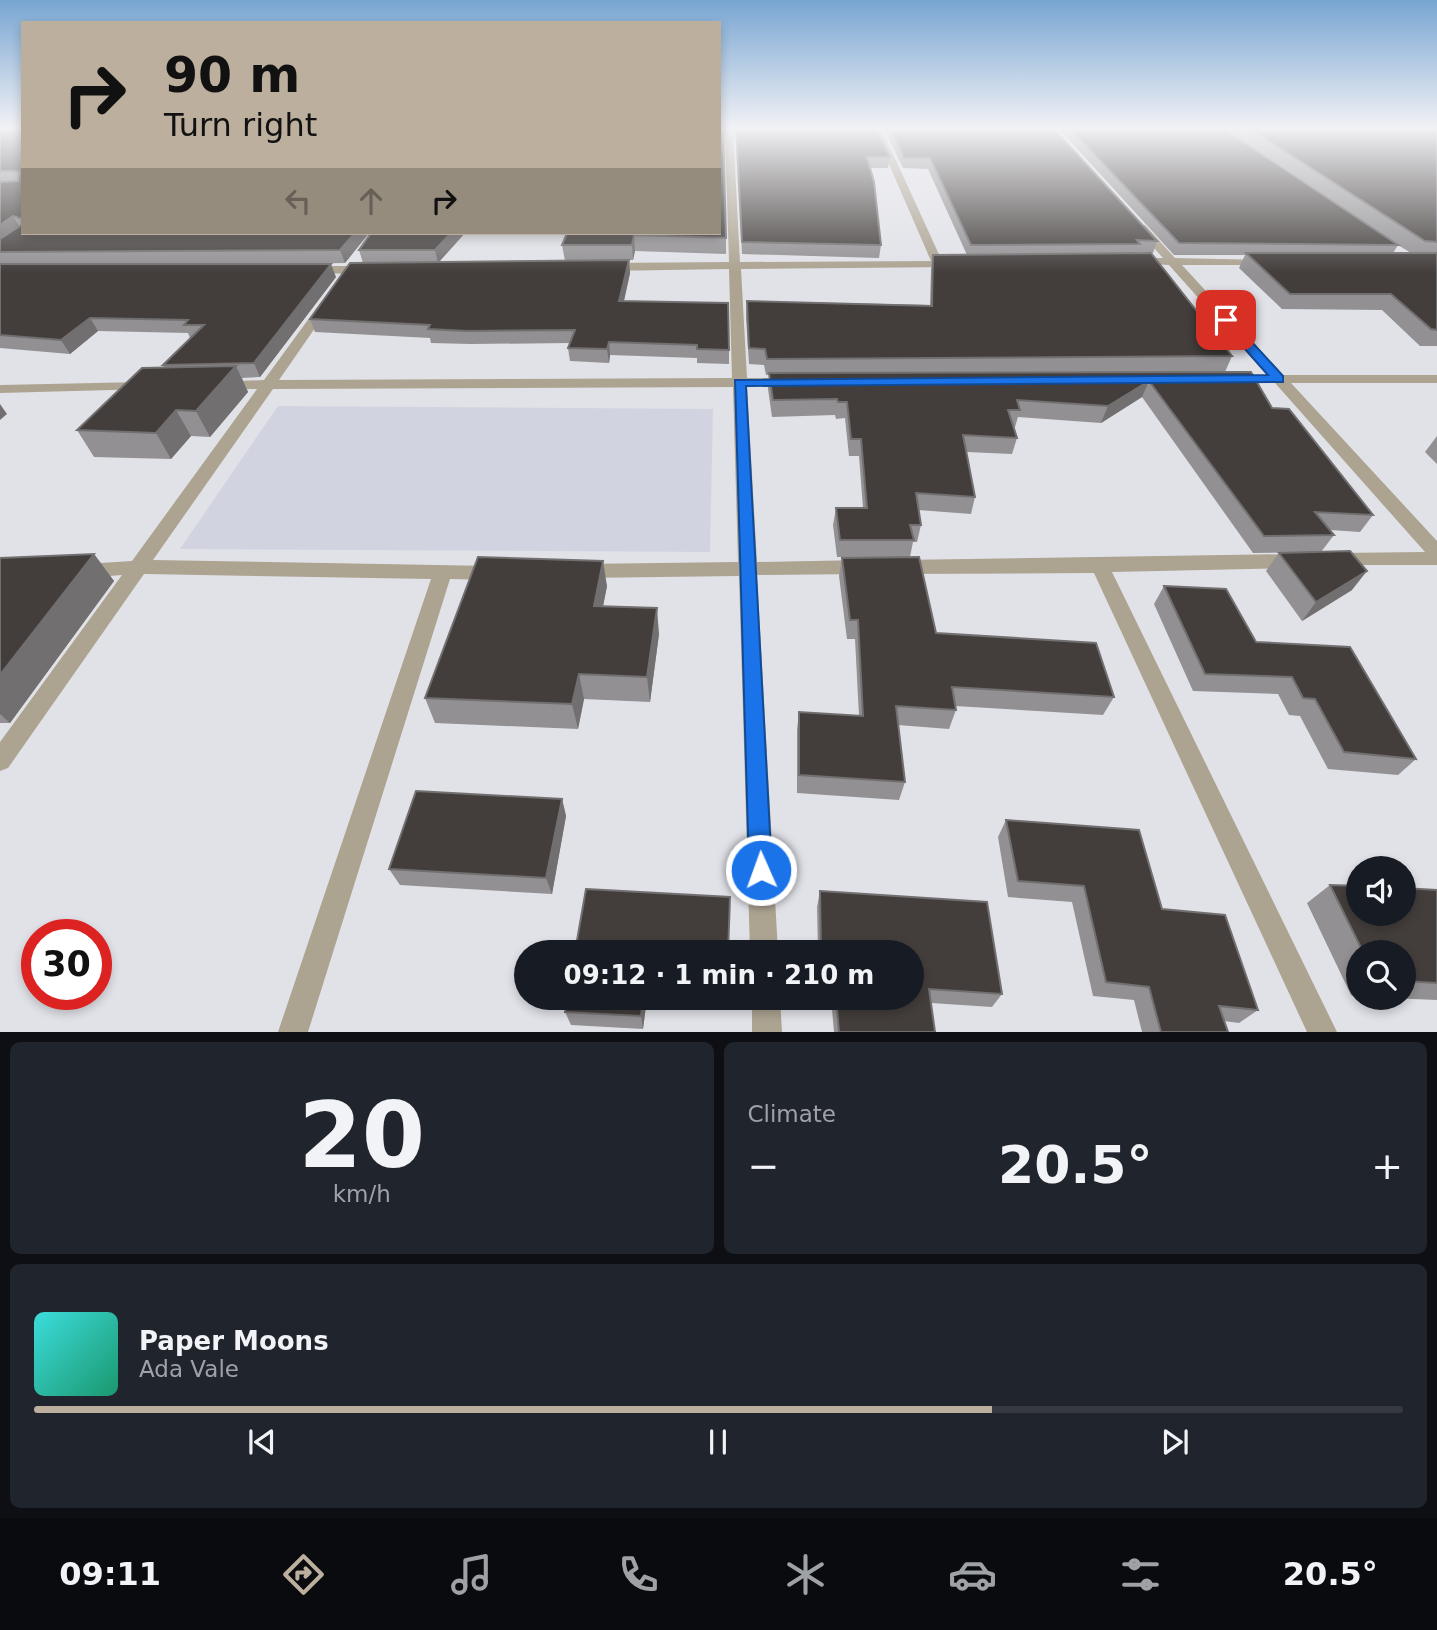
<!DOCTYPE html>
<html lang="en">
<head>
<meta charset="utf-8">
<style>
	:root { --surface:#171b24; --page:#20242c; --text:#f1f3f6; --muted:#9ea1a6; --line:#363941; --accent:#bcaf9d }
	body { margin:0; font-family:"DejaVu Sans",sans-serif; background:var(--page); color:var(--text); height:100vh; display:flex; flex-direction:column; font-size:26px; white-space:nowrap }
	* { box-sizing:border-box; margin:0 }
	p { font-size:23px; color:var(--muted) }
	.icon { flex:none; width:38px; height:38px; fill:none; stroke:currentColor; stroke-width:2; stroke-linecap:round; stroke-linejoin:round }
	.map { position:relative; height:1032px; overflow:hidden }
	.side { display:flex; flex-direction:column; gap:10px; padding:10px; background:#0d0f14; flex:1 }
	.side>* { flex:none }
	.banner { position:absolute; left:21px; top:21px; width:700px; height:214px; border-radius:0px; box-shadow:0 4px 10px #0003; background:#bcaf9d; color:#111; overflow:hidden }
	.fabs { position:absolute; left:1346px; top:856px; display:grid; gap:14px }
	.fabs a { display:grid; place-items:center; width:70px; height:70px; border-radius:50%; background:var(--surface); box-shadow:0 4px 10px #0003; font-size:35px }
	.speed { position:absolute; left:21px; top:919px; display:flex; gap:14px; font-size:35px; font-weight:700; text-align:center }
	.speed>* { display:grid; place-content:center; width:91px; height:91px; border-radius:50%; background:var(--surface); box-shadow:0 4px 10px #0003; line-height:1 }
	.speed .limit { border:10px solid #d22; background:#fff; color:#111 }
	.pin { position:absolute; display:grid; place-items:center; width:60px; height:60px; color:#fff; margin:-30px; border-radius:14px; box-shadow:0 4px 10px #0006 }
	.me { position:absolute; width:77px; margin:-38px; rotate:358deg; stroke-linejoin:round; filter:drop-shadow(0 0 5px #0008) }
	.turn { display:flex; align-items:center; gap:24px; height:147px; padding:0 28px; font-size:32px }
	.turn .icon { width:91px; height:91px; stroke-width:2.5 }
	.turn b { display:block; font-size:49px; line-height:60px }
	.lanes { display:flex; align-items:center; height:66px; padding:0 28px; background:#0003; justify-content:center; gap:35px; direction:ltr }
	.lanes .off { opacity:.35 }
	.big { font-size:52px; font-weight:700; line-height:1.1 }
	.side .card { flex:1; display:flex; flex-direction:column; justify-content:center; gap:10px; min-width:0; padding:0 24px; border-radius:10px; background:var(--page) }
	.side .dial { align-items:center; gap:0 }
	.dial b { font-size:91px; line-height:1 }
	.song { display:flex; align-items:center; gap:21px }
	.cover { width:84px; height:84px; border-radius:10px; background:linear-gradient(135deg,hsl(180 70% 55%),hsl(160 70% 35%)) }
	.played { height:7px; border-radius:4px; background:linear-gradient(90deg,var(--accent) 70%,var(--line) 70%) }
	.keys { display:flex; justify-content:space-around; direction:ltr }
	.heat { display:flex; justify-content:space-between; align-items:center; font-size:38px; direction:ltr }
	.side .tiles { flex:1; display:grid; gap:10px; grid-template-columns:1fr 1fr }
	.card:last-child { grid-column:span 2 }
	.trip { position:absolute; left:514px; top:940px; width:410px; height:70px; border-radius:35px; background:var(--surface); box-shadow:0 4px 10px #0003; font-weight:700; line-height:70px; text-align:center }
	.tabs { display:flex; height:112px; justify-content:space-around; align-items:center; background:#090b0e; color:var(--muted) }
	.tabs .icon { width:49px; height:49px }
	.tabs .current { color:var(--accent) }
	.tabs b { font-size:32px; color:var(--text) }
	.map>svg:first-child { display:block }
	.built { fill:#d1d4e0 }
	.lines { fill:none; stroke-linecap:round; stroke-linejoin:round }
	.minor { fill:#aca391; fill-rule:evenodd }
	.wall { fill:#929092; fill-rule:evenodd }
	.shaded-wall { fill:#726f70 }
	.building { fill:#433e3c; stroke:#726f70; stroke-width:2 }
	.route { fill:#1a73e8; stroke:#114b97; stroke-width:2 }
</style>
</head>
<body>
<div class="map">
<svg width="1437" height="1032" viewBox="0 0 1437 1032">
	<rect width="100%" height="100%" fill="#e1e2e8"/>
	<path class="built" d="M 278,406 L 713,409 L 710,552 L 180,549 Z"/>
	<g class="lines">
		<path class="minor" d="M 725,129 L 733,129 L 740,262 L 931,261 L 875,132 L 852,129 L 939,129 L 935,132 L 883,132 L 942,261 L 955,261 L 961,264 L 955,267 L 741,269 L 747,378 L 791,378 L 798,382 L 791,386 L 747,387 L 757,562 L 864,560 L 871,562 L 873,567 L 871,572 L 864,574 L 757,575 L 778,952 L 750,952 L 739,576 L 581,578 L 574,576 L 572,571 L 574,566 L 581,564 L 738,562 L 733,387 L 273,389 L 153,560 L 493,566 L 500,568 L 502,573 L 500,578 L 493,580 L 450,579 L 308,1032 L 278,1032 L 431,579 L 144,574 L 8,768 L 0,771 L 0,742 L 122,575 L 84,578 L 77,576 L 75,571 L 77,566 L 84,564 L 132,561 L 257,389 L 220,389 L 215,388 L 213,385 L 215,382 L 264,380 L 321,302 L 325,301 L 331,305 L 279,380 L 732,378 L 729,269 L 605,271 L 599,267 L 605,263 L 729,262 Z
			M 1137,225 L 1145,225 L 1175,258 L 1267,260 L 1267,264 L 1263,265 L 1182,265 L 1283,375 L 1437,375 L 1437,383 L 1291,383 L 1437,541 L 1437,565 L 1330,565 L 1328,560 L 1330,555 L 1337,553 L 1425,552 L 1275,383 L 1227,382 L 1227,376 L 1232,375 L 1267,375 L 1169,265 L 1130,263 L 1130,259 L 1134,258 L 1163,258 L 1137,229 Z
			M 311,266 L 367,266 L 373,270 L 367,274 L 307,273 L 305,270 Z
			M 143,382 L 148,383 L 150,386 L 148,389 L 0,393 L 0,385 Z
			M 1295,554 L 1302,556 L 1304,561 L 1302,566 L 1295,568 L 1112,572 L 1337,1032 L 1307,1032 L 1094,573 L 899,574 L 892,572 L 890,567 L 892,562 L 899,560 Z
			M 752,998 L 780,998 L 782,1032 L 752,1032 Z"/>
	</g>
	<path class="wall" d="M 0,129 L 23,129 L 23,233 L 369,233 L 345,263 L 292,264 L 336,277 L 260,377 L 242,378 L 248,392 L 210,437 L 191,436 L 171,459 L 94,457 L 77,430 L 164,368 L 163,365 L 190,338 L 188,333 L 98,331 L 70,354 L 0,348 Z
		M 736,129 L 890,157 L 888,168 L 870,168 L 881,245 L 879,258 L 742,254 Z
		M 888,129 L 1054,129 L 1157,241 L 1153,253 L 1138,252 L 1137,253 L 1232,356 L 1225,372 L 1272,408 L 1373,515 L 1360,532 L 1330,530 L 1334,535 L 1321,552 L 1253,553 L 1142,397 L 1101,423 L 1018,417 L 1015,427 L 1014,427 L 1017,438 L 1012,454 L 967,452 L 975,497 L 971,514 L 918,510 L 921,525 L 917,542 L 913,542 L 910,557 L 837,557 L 833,525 L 836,508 L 863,508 L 859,456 L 849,456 L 845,418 L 836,419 L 835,415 L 772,417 L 768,389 L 769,375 L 766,375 L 764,365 L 749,364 L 746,317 L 747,301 L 930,305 L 931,270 L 933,255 L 967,255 L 928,169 L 903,168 L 887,135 Z
		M 1059,129 L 1224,129 L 1397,244 L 1226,129 L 1437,129 L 1437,346 L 1420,346 L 1382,310 L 1282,309 L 1239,268 L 1245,255 L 1174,255 ZM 1398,245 L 1411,253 L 1393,253 Z
		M 465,233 L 439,262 L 565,261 L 562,245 L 567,233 L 726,238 L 726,254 L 635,251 L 633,260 L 629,260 L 630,273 L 624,301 L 729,350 L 729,364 L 697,363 L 697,358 L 610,355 L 609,363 L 570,361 L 568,348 L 570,343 L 471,344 L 431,343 L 430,338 L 315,332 L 310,319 L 363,263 L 359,250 Z
		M 1437,436 L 1437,464 L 1425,452 Z
		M 1279,553 L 1352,590 L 1302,621 L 1266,571 Z
		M 94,554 L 114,581 L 10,723 L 0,723 L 0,558 Z
		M 842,558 L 936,633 L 1114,697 L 1103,715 L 955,706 L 956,710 L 949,729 L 898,725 L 905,782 L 899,800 L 797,793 L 797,730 L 799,712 L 859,716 L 855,639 L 847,639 L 839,576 Z
		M 607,586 L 603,606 L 659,634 L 650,702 L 584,699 L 578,729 L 435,723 L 425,698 Z
		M 1164,586 L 1256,642 L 1416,759 L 1398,775 L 1328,769 L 1300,716 L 1289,715 L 1278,694 L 1193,691 L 1154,604 Z
		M 562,799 L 566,816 L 552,894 L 400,885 L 389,869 Z
		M 1006,820 L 1162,909 L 1258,1010 L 1239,1023 L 1224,1021 L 1228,1032 L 1142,1032 L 1134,1000 L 1093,996 L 1072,902 L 1008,897 L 998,837 Z
		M 1330,885 L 1437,890 L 1437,1000 L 1389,998 L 1404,998 L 1404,952 L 1358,952 L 1358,996 L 1351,995 L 1307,903 Z
		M 820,891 L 1002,994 L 992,1007 L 931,1003 L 935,1032 L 834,1032 L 831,998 L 912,998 L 912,952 L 818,952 L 817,907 Z
		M 568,998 L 647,998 L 643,1029 L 571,1025 L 565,1012 Z"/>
	<path class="shaded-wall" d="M 13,216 L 21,229 L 0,243 L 0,225 Z
		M 355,233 L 369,233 L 345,263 L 340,250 Z
		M 451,233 L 465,233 L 438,263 L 435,250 Z
		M 634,235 L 635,251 L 633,260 L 632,245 Z
		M 629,260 L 630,273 L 621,314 L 619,301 Z
		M 331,264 L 336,277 L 260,377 L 254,363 Z
		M 90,318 L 98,331 L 70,354 L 61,340 Z
		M 609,342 L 610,355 L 609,363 L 607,349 Z
		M 236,366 L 248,392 L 210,437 L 196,411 Z
		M 1149,381 L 1142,397 L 1101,423 L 1108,406 Z
		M 0,404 L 7,414 L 0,420 Z
		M 176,410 L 191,436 L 171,459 L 156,433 Z
		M 94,554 L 114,581 L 10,723 L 0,714 L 0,675 Z
		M 603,561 L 607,586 L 598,632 L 594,606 Z
		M 1367,571 L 1352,590 L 1302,621 L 1316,602 Z
		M 657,608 L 659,634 L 650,702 L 647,677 Z
		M 579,674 L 584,699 L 578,729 L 572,704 Z
		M 562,799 L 566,816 L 552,894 L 546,878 Z
		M 643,998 L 647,998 L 643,1029 L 641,1016 Z"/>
	<path class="building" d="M 0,129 L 23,129 L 23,219 L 13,216 L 0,225 L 0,182 L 18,181 L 19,173 L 16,171 L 0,171 Z
		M 719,129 L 723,129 L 726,238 L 634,235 L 632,245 L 562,245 L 567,233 L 719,233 Z
		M 736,129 L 877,129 L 890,157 L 867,157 L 874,182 L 881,245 L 742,242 Z
		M 890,129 L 1054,129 L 1157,241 L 1137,240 L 1140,244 L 971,245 L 930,158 L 904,158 Z
		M 1070,129 L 1224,129 L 1398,245 L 1179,243 Z
		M 1250,129 L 1437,129 L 1437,242 L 1425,241 Z
		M 23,224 L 23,233 L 355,233 L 340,250 L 0,252 L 0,239 Z
		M 371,233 L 451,233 L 435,250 L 359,250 Z
		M 1151,253 L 1232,356 L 767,359 L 765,349 L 749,348 L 747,301 L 932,306 L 933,255 Z
		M 1246,253 L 1437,253 L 1437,330 L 1431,329 L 1391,294 L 1290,294 Z
		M 629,260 L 619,301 L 728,303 L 729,350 L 697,349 L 697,345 L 609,342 L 607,349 L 568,348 L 575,330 L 467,331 L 428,329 L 430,325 L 310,319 L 350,263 Z
		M 0,264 L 331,264 L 254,363 L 163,365 L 204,325 L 184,325 L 188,320 L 90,318 L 61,340 L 0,335 Z
		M 236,366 L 196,411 L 176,410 L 156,433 L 77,430 L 142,368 Z
		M 1251,372 L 1272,408 L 1289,409 L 1373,515 L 1315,512 L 1334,535 L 1264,536 L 1149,381 L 1108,406 L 1017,400 L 1020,410 L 1008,410 L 1017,438 L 963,435 L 975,497 L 916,493 L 921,525 L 910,525 L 914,540 L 840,540 L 836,508 L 867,508 L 861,439 L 851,439 L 847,402 L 838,402 L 837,399 L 773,400 L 769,373 Z
		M 1350,551 L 1367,571 L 1316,602 L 1279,553 Z
		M 94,554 L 0,675 L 0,558 Z
		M 478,557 L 603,561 L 594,606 L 657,608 L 647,677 L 579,674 L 572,704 L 425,698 Z
		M 919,557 L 936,633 L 1096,643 L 1114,697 L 952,687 L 956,710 L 896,706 L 905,782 L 799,775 L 799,712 L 863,716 L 858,620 L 850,620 L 842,558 Z
		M 1164,586 L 1226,589 L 1256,642 L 1350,647 L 1416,759 L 1344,752 L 1315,699 L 1303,698 L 1292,677 L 1205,674 Z
		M 416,791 L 562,799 L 546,878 L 389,869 Z
		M 1006,820 L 1139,830 L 1162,909 L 1225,915 L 1258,1010 L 1219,1006 L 1228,1032 L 1161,1032 L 1149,987 L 1106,982 L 1084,886 L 1018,881 Z
		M 1330,885 L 1358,886 L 1358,914 L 1404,914 L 1404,888 L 1437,890 L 1437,983 L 1404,981 L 1404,952 L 1363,952 Z
		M 586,889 L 730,897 L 728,952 L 575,952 Z
		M 820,891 L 987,902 L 1002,994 L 929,989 L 935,1032 L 839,1032 L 836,998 L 912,998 L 912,952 L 821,952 Z
		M 568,998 L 643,998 L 641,1016 L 565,1012 Z"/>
	<linearGradient id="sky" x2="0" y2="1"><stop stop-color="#78a5d2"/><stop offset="0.47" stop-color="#f2f2f5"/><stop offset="1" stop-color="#f2f2f5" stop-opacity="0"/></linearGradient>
	<rect width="1437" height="273" fill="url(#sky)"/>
	<path class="route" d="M 1222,318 L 1230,318 L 1283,376 L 1283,382 L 746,386 L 772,870 L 769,878 L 761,881 L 752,878 L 749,870 L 735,380 L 1268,375 L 1222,323 Z"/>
</svg>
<div class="fabs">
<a><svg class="icon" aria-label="sound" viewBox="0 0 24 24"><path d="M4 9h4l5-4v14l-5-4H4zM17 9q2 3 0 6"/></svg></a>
<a><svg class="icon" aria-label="search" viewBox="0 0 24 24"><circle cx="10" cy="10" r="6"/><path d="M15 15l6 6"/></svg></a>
</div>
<div class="speed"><div class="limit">30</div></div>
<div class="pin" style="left:1226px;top:320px;background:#d93025"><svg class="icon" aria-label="arrive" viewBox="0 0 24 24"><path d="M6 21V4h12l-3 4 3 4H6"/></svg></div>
<svg class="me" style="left:761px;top:870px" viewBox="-20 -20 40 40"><circle r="17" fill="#1a73e8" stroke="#fff" stroke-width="3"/><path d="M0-11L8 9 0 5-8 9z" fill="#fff"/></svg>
<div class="trip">09:12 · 1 min · 210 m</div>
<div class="banner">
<div class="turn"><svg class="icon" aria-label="right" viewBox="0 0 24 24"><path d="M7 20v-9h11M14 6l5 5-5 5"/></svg><div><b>90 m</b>Turn right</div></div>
<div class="lanes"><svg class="icon off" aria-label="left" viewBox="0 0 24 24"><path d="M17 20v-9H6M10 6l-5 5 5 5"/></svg><svg class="icon off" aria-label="ahead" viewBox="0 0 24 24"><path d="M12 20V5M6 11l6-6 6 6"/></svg><svg class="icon" aria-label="right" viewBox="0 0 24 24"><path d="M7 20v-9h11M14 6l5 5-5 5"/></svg></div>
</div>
</div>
<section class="side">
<div class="tiles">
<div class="card dial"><b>20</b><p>km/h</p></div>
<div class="card"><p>Climate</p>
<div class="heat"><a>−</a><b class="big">20.5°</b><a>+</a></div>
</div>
<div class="card">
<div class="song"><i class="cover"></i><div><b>Paper Moons</b><p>Ada Vale</p></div></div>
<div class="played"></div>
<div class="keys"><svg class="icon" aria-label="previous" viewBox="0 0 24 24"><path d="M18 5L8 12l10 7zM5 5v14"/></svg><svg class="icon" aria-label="pause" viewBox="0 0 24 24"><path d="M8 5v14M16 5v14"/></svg><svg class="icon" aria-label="next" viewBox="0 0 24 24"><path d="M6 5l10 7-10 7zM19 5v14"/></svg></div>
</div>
</div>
</section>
<nav class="tabs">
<b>09:11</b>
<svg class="icon current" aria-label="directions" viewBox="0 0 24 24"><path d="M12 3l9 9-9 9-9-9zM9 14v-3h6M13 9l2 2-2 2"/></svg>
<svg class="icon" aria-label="music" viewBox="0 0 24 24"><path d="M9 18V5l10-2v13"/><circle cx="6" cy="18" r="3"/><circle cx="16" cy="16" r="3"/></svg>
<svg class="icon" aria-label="phone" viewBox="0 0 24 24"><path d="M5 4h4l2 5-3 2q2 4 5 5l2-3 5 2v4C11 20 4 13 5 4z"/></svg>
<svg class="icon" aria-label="climate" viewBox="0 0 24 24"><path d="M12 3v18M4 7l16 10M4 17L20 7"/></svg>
<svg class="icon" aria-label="car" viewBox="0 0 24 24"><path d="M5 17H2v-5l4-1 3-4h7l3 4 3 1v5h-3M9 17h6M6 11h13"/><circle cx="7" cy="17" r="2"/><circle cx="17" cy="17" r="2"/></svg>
<svg class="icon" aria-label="filters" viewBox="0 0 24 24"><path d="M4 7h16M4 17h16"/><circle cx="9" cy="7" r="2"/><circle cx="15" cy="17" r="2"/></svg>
<b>20.5°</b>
</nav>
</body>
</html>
